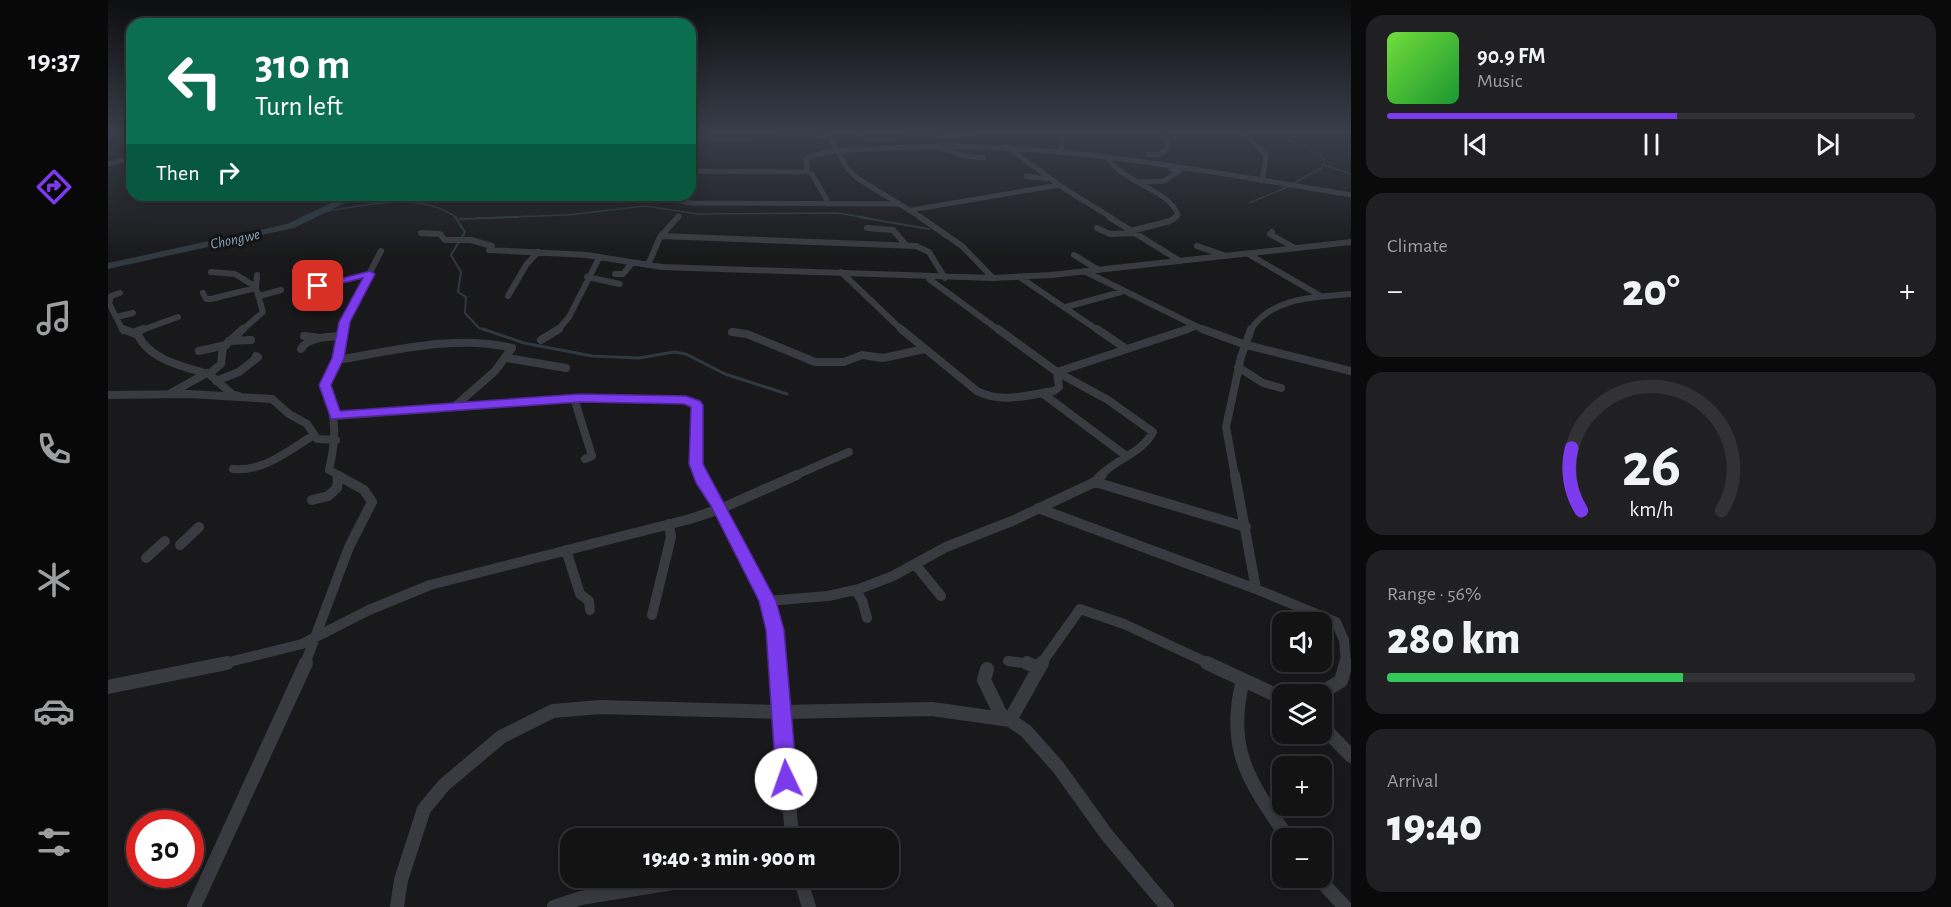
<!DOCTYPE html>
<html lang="en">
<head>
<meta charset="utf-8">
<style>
	:root { --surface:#131314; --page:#202022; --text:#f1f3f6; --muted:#9d9ea0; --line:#323234; --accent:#7c3aed }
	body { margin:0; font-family:"Alegreya Sans",sans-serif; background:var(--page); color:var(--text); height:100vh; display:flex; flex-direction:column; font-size:22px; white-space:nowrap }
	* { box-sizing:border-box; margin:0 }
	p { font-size:20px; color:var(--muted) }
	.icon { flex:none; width:33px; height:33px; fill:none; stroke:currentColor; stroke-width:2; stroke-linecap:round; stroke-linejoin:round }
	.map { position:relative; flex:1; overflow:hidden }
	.drawer { display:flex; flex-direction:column; gap:15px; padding:15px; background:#0a0a0b; width:600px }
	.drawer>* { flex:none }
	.hud { position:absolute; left:18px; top:18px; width:570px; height:183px; border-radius:18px; box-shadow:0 3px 15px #0003,0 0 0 2px var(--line); background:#0b6e4f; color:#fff; overflow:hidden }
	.tools { position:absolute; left:1164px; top:612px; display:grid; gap:12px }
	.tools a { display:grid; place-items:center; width:60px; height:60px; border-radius:12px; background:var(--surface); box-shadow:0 3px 15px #0003,0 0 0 2px var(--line); font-size:30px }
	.speed { position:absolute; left:18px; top:810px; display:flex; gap:12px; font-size:30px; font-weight:700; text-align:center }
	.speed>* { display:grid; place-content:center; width:78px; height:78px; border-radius:50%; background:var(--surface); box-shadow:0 3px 15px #0003,0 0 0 2px var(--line); line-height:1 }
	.speed .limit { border:9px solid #d22; background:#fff; color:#111 }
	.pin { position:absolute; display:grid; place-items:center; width:51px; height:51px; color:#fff; margin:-26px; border-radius:12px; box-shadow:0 3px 9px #0006 }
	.me { position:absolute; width:66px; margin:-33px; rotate:357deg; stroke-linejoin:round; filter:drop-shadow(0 0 4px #0008) }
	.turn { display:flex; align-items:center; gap:21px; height:126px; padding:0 30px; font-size:27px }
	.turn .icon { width:78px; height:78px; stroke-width:2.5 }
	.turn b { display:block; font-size:42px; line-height:51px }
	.then { display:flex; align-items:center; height:57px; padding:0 30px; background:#0003; gap:12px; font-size:22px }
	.big { font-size:45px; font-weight:800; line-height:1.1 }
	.drawer .tile { flex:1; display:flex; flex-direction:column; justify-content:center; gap:9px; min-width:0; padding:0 21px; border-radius:18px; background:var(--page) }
	.drawer .dial { align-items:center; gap:0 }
	.dial svg { height:156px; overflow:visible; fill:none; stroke:var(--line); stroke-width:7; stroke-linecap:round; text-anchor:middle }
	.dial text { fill:var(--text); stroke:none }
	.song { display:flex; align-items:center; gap:18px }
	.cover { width:72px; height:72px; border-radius:9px; background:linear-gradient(135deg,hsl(100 70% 55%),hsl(130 70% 35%)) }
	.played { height:6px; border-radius:3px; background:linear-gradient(90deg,var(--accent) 55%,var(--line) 55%) }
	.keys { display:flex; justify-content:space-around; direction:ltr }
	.heat { display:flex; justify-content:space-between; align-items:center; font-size:33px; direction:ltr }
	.charge { height:9px; border-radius:4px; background:linear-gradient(90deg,#34c759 56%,var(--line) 0) }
	.trip { position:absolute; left:452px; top:828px; width:339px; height:60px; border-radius:18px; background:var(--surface); box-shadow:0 3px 15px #0003,0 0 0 2px var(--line); font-weight:800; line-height:60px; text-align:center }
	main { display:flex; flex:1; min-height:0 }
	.tabs { display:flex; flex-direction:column; width:108px; justify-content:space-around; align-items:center; background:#080808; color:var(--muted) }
	.tabs .icon { width:42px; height:42px }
	.tabs .on { color:var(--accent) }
	.tabs b { font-size:27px; color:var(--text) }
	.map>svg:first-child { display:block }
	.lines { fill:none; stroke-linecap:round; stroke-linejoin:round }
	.stream-far2 { stroke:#2f393f; stroke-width:1.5 }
	.stream-far1 { stroke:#2f393f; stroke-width:2 }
	.stream { stroke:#2f393f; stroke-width:3 }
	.river { fill:#2f393f; fill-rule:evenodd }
	.minor-far4 { stroke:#3a3b40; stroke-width:5 }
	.minor-far3 { stroke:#3a3b40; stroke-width:6 }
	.minor-far2 { stroke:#3a3b40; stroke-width:8 }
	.minor-far1 { stroke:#3a3b40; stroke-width:10 }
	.minor { stroke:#3a3b40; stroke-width:14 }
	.route { fill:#7c3aed; stroke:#51269a; stroke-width:1.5 }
	.labels { text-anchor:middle; stroke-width:6; stroke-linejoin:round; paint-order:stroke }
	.far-water-label { font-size:15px; font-style:italic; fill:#84a2b4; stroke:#141416 }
</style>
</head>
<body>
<main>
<nav class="tabs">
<b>19:37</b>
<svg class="icon on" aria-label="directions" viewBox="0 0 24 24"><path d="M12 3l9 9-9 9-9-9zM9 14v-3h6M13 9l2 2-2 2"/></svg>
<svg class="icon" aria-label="music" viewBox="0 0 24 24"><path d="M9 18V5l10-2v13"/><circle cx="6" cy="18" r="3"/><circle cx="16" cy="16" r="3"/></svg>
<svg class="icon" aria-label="phone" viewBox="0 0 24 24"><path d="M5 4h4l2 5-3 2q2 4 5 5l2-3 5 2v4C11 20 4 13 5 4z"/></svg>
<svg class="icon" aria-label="climate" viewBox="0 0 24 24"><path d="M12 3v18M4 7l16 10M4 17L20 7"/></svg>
<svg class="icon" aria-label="car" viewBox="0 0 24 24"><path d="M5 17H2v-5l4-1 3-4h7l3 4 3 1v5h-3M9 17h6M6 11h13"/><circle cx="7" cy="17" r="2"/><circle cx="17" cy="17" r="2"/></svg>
<svg class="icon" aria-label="filters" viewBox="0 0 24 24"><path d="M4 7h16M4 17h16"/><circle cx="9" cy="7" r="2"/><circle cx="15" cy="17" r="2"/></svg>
</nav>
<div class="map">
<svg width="1243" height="907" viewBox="0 0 1243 907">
	<rect width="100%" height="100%" fill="#19191b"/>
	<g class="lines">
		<path class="stream-far2" d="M 1159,131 L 1200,148 L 1216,159 L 1215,167 L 1186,183
			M 1217,165 L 1243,174
			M 1141,203 L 1182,186
			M 213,212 C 256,206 312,190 349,218
			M 370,218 L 460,215 L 537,206 L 590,214 L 729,213 L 760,218"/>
		<path class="stream-far1" d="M 347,217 L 357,232 L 343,255 L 353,272 L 350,292 L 358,297 L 357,313 L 371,328 L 379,331
			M 751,217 L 821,229
			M 352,219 L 410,217"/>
		<path class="stream" d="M 375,329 L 416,343 L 484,356 L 531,358 L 566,352 L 578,354 L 617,374 L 679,394"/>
		<path class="river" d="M 240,195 L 253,195 L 186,228 L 0,269 L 0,263 L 179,224 Z"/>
		<path class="minor-far4" d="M 719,131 L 739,168 L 749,178 L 814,218
			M 743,131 L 762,139 L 862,135 L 870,131
			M 886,131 L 898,132
			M 1102,131 L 1138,134
			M 1134,131 L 1158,155 L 1154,181
			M 582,140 L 721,136
			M 831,147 L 857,156 L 875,158
			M 899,147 L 957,189 L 1004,218
			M 953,152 L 955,131
			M 1039,154 L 1051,155 L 1059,149 L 1060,143 L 1052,131
			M 999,157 C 1014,183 1061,189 1070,215 L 1066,218
			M 0,164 L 24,158
			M 582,171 L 699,172 L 704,174 L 721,204
			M 699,172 L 698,159 C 722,147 753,150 778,148 C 935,139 1090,170 1243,195
			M 918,176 L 939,179
			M 1029,182 L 1056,181 L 1071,171 L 1063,169
			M 530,195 L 584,203 L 791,204
			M 803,210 L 951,185
			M 569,218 L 571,216"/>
		<path class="minor-far3" d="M 812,217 L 854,246 L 885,278
			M 1001,217 L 1072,261
			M 759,228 L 785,230 L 798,245
			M 989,228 L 1002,234 L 1026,233
			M 1023,231 L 1062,221 L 1068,217
			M 1164,232 L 1162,234 L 1187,248
			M 313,233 L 332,234 L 337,240 L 363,240 L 384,246 L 381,250 L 479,255 L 554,267 L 885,278 L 943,275 L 1243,242
			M 553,236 L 808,246 L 821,252 L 837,278
			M 1089,246 L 1118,256
			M 1140,254 L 1211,295
			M 966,255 L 991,270
			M 540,265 L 552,237 L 570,217
			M 976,271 L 1098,331
			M 103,272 L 127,274 L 148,287
			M 195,272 L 217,275 L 227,282
			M 733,272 L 795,331
			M 507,274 L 515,274 L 524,263
			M 479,277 L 512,284
			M 913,278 L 991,331
			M 821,279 L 892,331
			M 210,286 L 262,274
			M 12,293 L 3,296 L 1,303 L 15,331
			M 95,293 L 98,299 L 103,299 L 148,288
			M 151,296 L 173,290
			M 400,296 L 418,265 L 430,252
			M 958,307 L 1013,292
			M 8,317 L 25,313
			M 31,331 L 70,317
			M 133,331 L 155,312 L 148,288 L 149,275
			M 234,331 L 236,322 L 273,251
			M 449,331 L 461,317 L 491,258
			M 1075,331 L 1087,327
			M 1142,331 C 1162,297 1208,297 1243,294"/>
		<path class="minor-far2" d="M 15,329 L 30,335 C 42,360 76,367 101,374
			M 793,329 L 869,391 C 894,404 919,395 946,391 L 951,387 L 949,372
			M 890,329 L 949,372 L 1000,400 L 1045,432 C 1033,454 1009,458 992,476
			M 989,329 L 1017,348
			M 1094,329 L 1138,345 L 1243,371
			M 624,332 L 639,334 L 707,362 L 736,362 L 754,355 L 775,358 L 817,349
			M 25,333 L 35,329
			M 196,336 L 212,338
			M 433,340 L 451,329
			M 121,341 L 143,340
			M 193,349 C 201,336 222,337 236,336
			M 91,351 L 118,345
			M 399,358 L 458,368
			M 229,360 L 235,329
			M 1130,367 L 1155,383 L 1173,388
			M 949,372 L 1080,329
			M 108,381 L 131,372 L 150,357 L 148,356
			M 934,393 L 1017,455
			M 61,394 L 99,373
			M 0,395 L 82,394 L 164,399 L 181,414 L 199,424 L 209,439 L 228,440
			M 131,396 L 124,394 L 101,374 L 113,364 L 115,347 L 135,329
			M 466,398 L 484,456 L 477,459
			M 227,416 L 472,398 L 578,400 L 591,408 L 588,464 L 593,476
			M 125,469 C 156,472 181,450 206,435
			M 232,476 L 221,470 C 229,435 228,419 217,385 L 229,360 C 284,351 349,334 404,348 L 387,371 L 346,407
			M 686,476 L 741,452
			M 1127,476 L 1118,427 L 1133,357 L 1143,329"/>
		<path class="minor-far1" d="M 592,475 L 659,601 L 667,630 L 670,664
			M 1127,475 L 1148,589
			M 987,482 L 1138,527
			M 204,500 L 220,496 L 229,488 L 230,476
			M 930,508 L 1148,589 L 1228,622 L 1236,640 L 1238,664
			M 72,545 L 91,527
			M 458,550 L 472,594 L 481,601 L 482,610
			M 38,558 L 57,541
			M 807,564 L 833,596
			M 747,590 L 754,600 L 759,618
			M 659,601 L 720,596 L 751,589 L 785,576 L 838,547 L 904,521 L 987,482 L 994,475
			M 544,615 L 563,537 L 561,524
			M 900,661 L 922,664
			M 113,664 L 194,644 L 261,610 L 322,585 L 582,519 L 612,509 L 689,475
			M 197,664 L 241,547 L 264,502 L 256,490 L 229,475
			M 933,664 L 972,609 L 1016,624 L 1102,664"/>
		<path class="minor" d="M 670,663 L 684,838
			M 919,663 L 930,668
			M 1099,663 L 1174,698
			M 879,669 L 876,680 L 895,719
			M 1135,680 C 1117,750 1142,782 1180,838
			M 0,687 L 119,663
			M 1211,694 L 1233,681 L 1238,663
			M 902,720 L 934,663
			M 1214,726 L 1243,756
			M 692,878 L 701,907
			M 1210,878 L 1237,907
			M 86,907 L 198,663
			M 289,907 L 293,880 L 316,809 L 336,785 L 393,737 L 445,711 L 492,707 L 674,712 L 824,709 L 902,720 L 918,731 L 950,767 L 999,835 L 1059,907
			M 446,907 L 473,898 L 595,878"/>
	</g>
	<linearGradient id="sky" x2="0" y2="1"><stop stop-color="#0e0e0f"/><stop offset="0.51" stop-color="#383e4a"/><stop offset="1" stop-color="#383e4a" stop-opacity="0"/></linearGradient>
	<rect width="1243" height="258" fill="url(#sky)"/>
	<path class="route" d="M 262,271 L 267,274 L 242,322 L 236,358 L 223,385 L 232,411 L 472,394 L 578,396 L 592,401 L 595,405 L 595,464 L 668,601 L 676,630 L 689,779 L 686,786 L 678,789 L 671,786 L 668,779 L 658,630 L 651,601 L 603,506 L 588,483 L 581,464 L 583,407 L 576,404 L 472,402 L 223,419 L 211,385 L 224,358 L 231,322 L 255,278 L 210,289 L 205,286 Z"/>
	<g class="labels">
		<g class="far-water-label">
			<text transform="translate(127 239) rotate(-12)" y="5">Chongwe</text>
		</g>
	</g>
</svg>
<div class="tools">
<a><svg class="icon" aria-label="sound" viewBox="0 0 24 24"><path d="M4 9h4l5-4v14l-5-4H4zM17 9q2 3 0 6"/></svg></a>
<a><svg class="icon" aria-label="layers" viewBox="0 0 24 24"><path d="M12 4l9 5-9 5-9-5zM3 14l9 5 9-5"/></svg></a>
<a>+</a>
<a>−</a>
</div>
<div class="speed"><div class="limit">30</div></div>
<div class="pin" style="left:210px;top:286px;background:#d93025"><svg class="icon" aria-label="arrive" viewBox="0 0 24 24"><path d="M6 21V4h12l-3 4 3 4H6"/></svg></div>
<svg class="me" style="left:678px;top:779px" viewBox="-20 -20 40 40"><circle r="19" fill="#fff"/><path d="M0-13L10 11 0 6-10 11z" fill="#7c3aed"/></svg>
<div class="trip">19:40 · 3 min · 900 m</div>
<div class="hud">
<div class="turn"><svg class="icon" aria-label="left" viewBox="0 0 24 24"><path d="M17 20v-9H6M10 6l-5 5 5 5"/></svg><div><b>310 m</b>Turn left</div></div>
<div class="then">Then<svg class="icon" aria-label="right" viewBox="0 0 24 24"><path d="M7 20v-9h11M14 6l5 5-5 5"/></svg></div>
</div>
</div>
<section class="drawer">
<div class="tile">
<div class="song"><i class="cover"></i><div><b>90.9 FM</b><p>Music</p></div></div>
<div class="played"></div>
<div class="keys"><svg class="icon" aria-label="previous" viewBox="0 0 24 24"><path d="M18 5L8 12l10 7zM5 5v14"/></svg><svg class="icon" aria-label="pause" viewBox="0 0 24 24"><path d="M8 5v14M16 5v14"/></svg><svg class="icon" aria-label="next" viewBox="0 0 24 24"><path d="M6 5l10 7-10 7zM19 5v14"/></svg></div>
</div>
<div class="tile"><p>Climate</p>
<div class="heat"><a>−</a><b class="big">20°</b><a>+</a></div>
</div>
<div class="tile dial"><svg viewBox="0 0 100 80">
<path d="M14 69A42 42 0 1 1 86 69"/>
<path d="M14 69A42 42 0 0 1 9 37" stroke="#7c3aed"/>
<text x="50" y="56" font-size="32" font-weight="700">26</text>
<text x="50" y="72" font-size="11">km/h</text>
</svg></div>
<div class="tile"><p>Range · 56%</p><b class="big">280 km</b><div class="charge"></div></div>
<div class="tile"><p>Arrival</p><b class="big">19:40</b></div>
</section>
</main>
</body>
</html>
